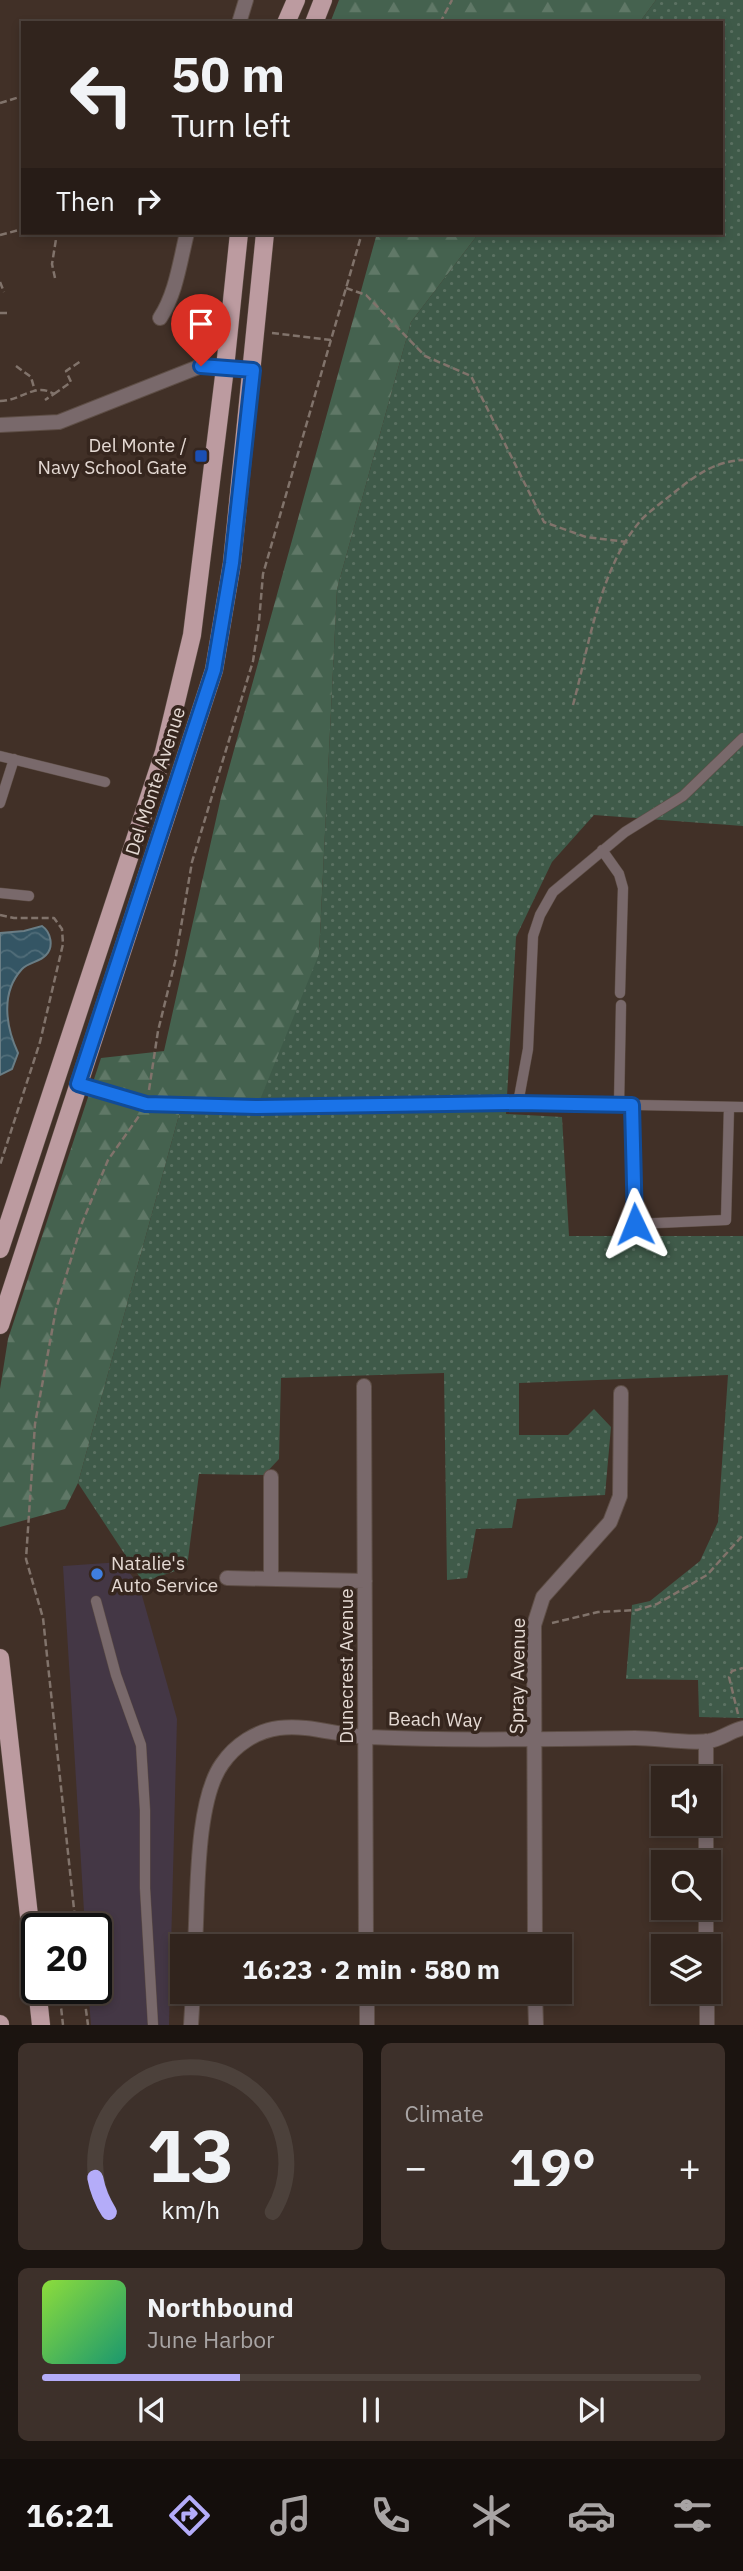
<!DOCTYPE html>
<html lang="en">
<head>
<meta charset="utf-8">
<style>
	:root { --surface:#31241d; --page:#3d302a; --text:#f1f3f6; --muted:#a8a4a4; --line:#4c413b; --accent:#b4acf9 }
	body { margin:0; font-family:"IBM Plex Sans",sans-serif; background:var(--page); color:var(--text); height:100vh; display:flex; flex-direction:column; font-size:26px; white-space:nowrap }
	* { box-sizing:border-box; margin:0 }
	p { font-size:23px; color:var(--muted) }
	.icon { flex:none; width:38px; height:38px; fill:none; stroke:currentColor; stroke-width:2; stroke-linecap:round; stroke-linejoin:round }
	.map { position:relative; height:2025px; overflow:hidden }
	.drawer { display:flex; flex-direction:column; gap:18px; padding:18px; background:#1b1410; flex:1 }
	.drawer>* { flex:none }
	.banner { position:absolute; left:21px; top:21px; width:702px; height:214px; border-radius:0px; box-shadow:0 4px 10px #0003,0 0 0 2px var(--line); background:#31241d; color:var(--text); overflow:hidden }
	.fabs { position:absolute; left:651px; top:1766px; display:grid; gap:14px }
	.fabs a { display:grid; place-items:center; width:70px; height:70px; border-radius:0px; background:var(--surface); box-shadow:0 4px 10px #0003,0 0 0 2px var(--line); font-size:35px }
	.speed { position:absolute; left:21px; top:1913px; display:flex; gap:14px; font-size:35px; font-weight:700; text-align:center }
	.speed>* { display:grid; place-content:center; width:91px; height:91px; border-radius:50%; background:var(--surface); box-shadow:0 4px 10px #0003,0 0 0 2px var(--line); line-height:1 }
	.speed .limit { border:4px solid #111; border-radius:10px; background:#fff; color:#111 }
	.pin { position:absolute; display:grid; place-items:center; width:60px; height:60px; color:#fff; margin:-72px -30px; border-radius:50% 50% 50% 0; rotate:-45deg; box-shadow:0 0 7px #0007 }
	.pin .icon { rotate:45deg }
	.me { position:absolute; width:77px; margin:-38px; rotate:358deg; stroke-linejoin:round; filter:drop-shadow(0 0 5px #0008) }
	.turn { display:flex; align-items:center; gap:24px; height:147px; padding:0 35px; font-size:32px }
	.turn .icon { width:91px; height:91px; stroke-width:2.5 }
	.turn b { display:block; font-size:49px; line-height:60px }
	.then { display:flex; align-items:center; height:66px; padding:0 35px; background:#0003; gap:14px; font-size:26px }
	.big { font-size:52px; font-weight:800; line-height:1.1 }
	.drawer .widget { flex:1; display:flex; flex-direction:column; justify-content:center; gap:10px; min-width:0; padding:0 24px; border-radius:10px; background:var(--page) }
	.drawer .dial { align-items:center; gap:0 }
	.dial svg { height:182px; overflow:visible; fill:none; stroke:var(--line); stroke-width:7; stroke-linecap:round; text-anchor:middle }
	.dial text { fill:var(--text); stroke:none }
	.song { display:flex; align-items:center; gap:21px }
	.cover { width:84px; height:84px; border-radius:10px; background:linear-gradient(135deg,hsl(90 70% 55%),hsl(160 70% 35%)) }
	.played { height:7px; border-radius:4px; background:linear-gradient(90deg,var(--accent) 30%,var(--line) 30%) }
	.keys { display:flex; justify-content:space-around; direction:ltr }
	.heat { display:flex; justify-content:space-between; align-items:center; font-size:38px; direction:ltr }
	.drawer .tiles { flex:1; display:grid; gap:18px; grid-template-columns:1fr 1fr }
	.widget:last-child { grid-column:span 2 }
	.trip { position:absolute; left:170px; top:1934px; width:402px; height:70px; border-radius:0px; background:var(--surface); box-shadow:0 4px 10px #0003,0 0 0 2px var(--line); font-weight:800; line-height:70px; text-align:center }
	.tab-bar { display:flex; height:112px; justify-content:space-around; align-items:center; background:#140e0c; color:var(--muted) }
	.tab-bar .icon { width:49px; height:49px }
	.tab-bar .on { color:var(--accent) }
	.tab-bar b { font-size:32px; color:var(--text) }
	.map>svg:first-child { display:block }
	.commercial { fill:#443745 }
	.grass { fill:url(#grass-dots) }
	.forest { fill:url(#forest-firs) }
	.water { fill:url(#water-waves); stroke:#697d85; stroke-width:2 }
	.lines { fill:none; stroke-linecap:round; stroke-linejoin:round }
	.service-casing { stroke:#5e4e46; stroke-width:11 }
	.minor-casing { stroke:#5e4e46; stroke-width:16 }
	.primary-casing { stroke:#5e4e46; stroke-width:19 }
	.path { stroke:#81736b; stroke-width:2.5; stroke-dasharray:7 3.5; stroke-linecap:butt }
	.service { stroke:#79696b; stroke-width:10 }
	.minor { stroke:#79696b; stroke-width:14 }
	.primary { stroke:#bc9ba0; stroke-width:18 }
	.route-casing { stroke:#114b97; stroke-width:18 }
	.route { stroke:#1a73e8; stroke-width:12 }
	.transit-dot { fill:#1a4fb4; stroke:#36261e; stroke-width:2.5 }
	.shop-dot { fill:#3f7fe0; stroke:#36261e; stroke-width:2.5 }
	.labels { text-anchor:middle; stroke-width:7; stroke-linejoin:round; paint-order:stroke }
	.poi-label { font-size:19px; fill:#e4d9d3; stroke:#36261e; text-anchor:end }
	.street-label { font-size:19px; fill:#e4d9d3; stroke:#36261e }
</style>
</head>
<body>
<div class="map">
<svg width="743" height="2025" viewBox="0 0 743 2025">
	<defs>
		<pattern id="grass-dots" width="8" height="8" patternUnits="userSpaceOnUse" patternTransform="scale(1.75)"><rect width="8" height="8" fill="#3f5a49"/><path d="M2 2h.1M6 6h.1" fill="none" stroke="#5b7162" stroke-width="1.8" stroke-linecap="round"/></pattern>
		<pattern id="forest-firs" width="22" height="20" patternUnits="userSpaceOnUse" patternTransform="scale(1.75)"><rect width="22" height="20" fill="#45624f"/><path d="M5 1l3.5 6h-7zM16 11l3.5 6h-7z" fill="#607867"/></pattern>
		<pattern id="water-waves" width="16" height="10" patternUnits="userSpaceOnUse" patternTransform="scale(1.75)"><rect width="16" height="10" fill="#345564"/><path d="M0 5q4-4 8 0t8 0" fill="none" stroke="#516d79"/></pattern>
	</defs>
	<rect width="100%" height="100%" fill="#413027"/>
	<path class="commercial" d="M 121,1562 L 139,1585 L 177,1719 L 169,2025 L 91,2025 L 88,1988 L 96,1988 L 96,1928 L 85,1928 L 63,1566 Z"/>
	<path class="grass" d="M 656,0 L 743,0 L 743,826 L 594,815 L 552,862 L 516,937 L 506,1114 L 562,1117 L 569,1236 L 743,1236 L 743,1718 L 699,1717 L 698,1680 L 626,1679 L 632,1605 L 650,1601 L 700,1561 L 718,1522 L 728,1375 L 519,1383 L 519,1435 L 568,1435 L 594,1409 L 611,1427 L 605,1495 L 517,1499 L 512,1528 L 476,1529 L 467,1578 L 447,1580 L 444,1373 L 281,1378 L 279,1459 L 264,1475 L 199,1474 L 187,1567 L 143,1582 L 78,1483 L 182,1104 L 319,954 L 337,589 L 411,322 L 479,233 L 721,233 L 721,23 L 639,23 Z"/>
	<path class="forest" d="M 339,0 L 656,0 L 639,23 L 330,23 Z
		M 377,233 L 479,233 L 411,322 L 337,589 L 319,954 L 257,1107 L 182,1104 L 78,1483 L 65,1509 L 0,1527 L 0,1389 L 8,1339 L 101,1058 L 164,1051 L 221,797 Z"/>
	<path class="water" d="M 42,926 C 51,932 54,947 46,955 C 40,962 29,962 22,969 C 0,993 6,1027 18,1053 L 12,1069 L 0,1075 L 0,933 L 24,931 Z"/>
	<g class="lines">
		<g class="service-casing">
			<path id="service" d="M 0,756 L 105,782
				M 0,803 L 14,759
				M 602,850 L 619,874 L 623,888 L 620,993
				M 0,893 L 29,896
				M 78,1084 L 147,1104 L 257,1107 L 533,1103 L 743,1107
				M 518,1103 L 528,1049 L 533,936 L 540,915 L 553,892 L 625,832 L 683,796 L 743,738
				M 619,1105 L 621,1005
				M 632,1105 L 635,1224 L 726,1220 L 729,1107
				M 96,1601 L 116,1675 L 141,1745 L 145,1810 L 145,1888 L 153,2025"/>
		</g>
		<g class="minor-casing">
			<path id="minor" d="M 239,23 L 246,0
				M 160,318 C 176,294 180,261 187,233
				M 0,425 L 59,422 L 201,366 L 253,370
				M 364,1386 L 366,1946
				M 271,1477 L 271,1578
				M 227,1578 L 365,1581
				M 706,1741 L 706,1778
				M 706,1824 L 706,1862
				M 706,1908 L 706,1946
				M 195,1946 C 198,1898 195,1802 222,1764 C 235,1745 256,1731 279,1728 C 309,1724 339,1736 369,1737 C 457,1741 546,1739 635,1738 C 659,1738 685,1744 709,1741 C 722,1739 730,1731 743,1728
				M 535,1946 L 534,1625 L 543,1597 L 610,1522 L 620,1496 L 621,1393
				M 367,1992 L 367,2025
				M 535,1992 L 536,2025
				M 707,1992 L 707,2025
				M 191,2025 L 193,1992"/>
		</g>
		<g class="primary-casing">
			<path id="primary" d="M 286,23 L 296,0
				M 314,23 L 323,0
				M 0,1249 L 164,752 L 192,635 L 225,368 L 239,233
				M 0,1325 L 214,670 L 232,563 L 265,233
				M 0,1658 L 37,1987
				M 37,1988 L 41,2025
				M 0,2024 L 0,2025"/>
		</g>
		<path class="path" d="M 440,23 L 452,0
			M 0,103 L 23,96
			M 0,235 L 23,229
			M 55,278 L 52,264 L 57,233
			M 0,282 L 4,292
			M 346,288 L 366,295 L 425,356 L 471,376 L 544,522 L 586,537 L 627,542
			M 0,313 L 7,313
			M 272,333 L 331,340
			M 16,366 L 31,377 L 35,391
			M 54,394 L 71,382 L 66,371 L 81,361
			M 0,401 C 21,401 35,382 54,394 L 45,400
			M 573,705 C 589,646 600,566 642,519 C 652,509 665,500 676,491 C 696,475 716,461 743,460
			M 0,915 L 14,918 L 54,918 L 62,929 L 63,944 L 40,1042 L 0,1165
			M 149,1090 L 158,1031 L 175,962 L 192,862 L 253,661 L 259,622 L 263,574 L 362,233
			M 552,1623 L 598,1612 L 637,1610 L 657,1604 L 707,1575 L 743,1535
			M 738,1714 L 729,1677 L 732,1671 L 743,1668
			M 76,1928 L 43,1618 L 26,1559 L 35,1424 L 56,1309 L 82,1223 L 108,1160 L 139,1116
			M 63,1988 L 60,1998 L 63,2025
			M 83,1988 L 88,2025"/>
		<use href="#service" class="service"/>
		<use href="#minor" class="minor"/>
		<use href="#primary" class="primary"/>
	</g>
	<g class="lines">
		<g class="route-casing">
			<path id="route" d="M 201,366 L 253,370 L 232,563 L 214,670 L 78,1084 L 146,1104 L 257,1107 L 518,1103 L 632,1105 L 635,1224"/>
		</g>
		<use href="#route" class="route"/>
	</g>
	<rect class="transit-dot" x="194" y="449" width="14" height="14" rx="3.5"/>
	<circle class="shop-dot" cx="97" cy="1574" r="7"/>
	<g class="labels">
		<g class="poi-label">
			<text x="187" y="452">Del Monte /<tspan x="187" dy="22">Navy School Gate</tspan></text>
			<text x="111" y="1570" text-anchor="start">Natalie's<tspan x="111" dy="22">Auto Service</tspan></text>
		</g>
		<g class="street-label">
			<text transform="translate(155 781) rotate(-72)" y="7">Del Monte Avenue</text>
			<text transform="translate(346 1666) rotate(-90)" y="7">Dunecrest Avenue</text>
			<text transform="translate(517 1676) rotate(-89)" y="7">Spray Avenue</text>
			<text transform="translate(435 1719) rotate(1)" y="7">Beach Way</text>
		</g>
	</g>
</svg>
<div class="fabs">
<a><svg class="icon" aria-label="sound" viewBox="0 0 24 24"><path d="M4 9h4l5-4v14l-5-4H4zM17 9q2 3 0 6"/></svg></a>
<a><svg class="icon" aria-label="search" viewBox="0 0 24 24"><circle cx="10" cy="10" r="6"/><path d="M15 15l6 6"/></svg></a>
<a><svg class="icon" aria-label="layers" viewBox="0 0 24 24"><path d="M12 4l9 5-9 5-9-5zM3 14l9 5 9-5"/></svg></a>
</div>
<div class="speed"><div class="limit">20</div></div>
<div class="pin" style="left:201px;top:366px;background:#d93025"><svg class="icon" aria-label="arrive" viewBox="0 0 24 24"><path d="M6 21V4h12l-3 4 3 4H6"/></svg></div>
<svg class="me" style="left:635px;top:1224px" viewBox="-20 -20 40 40"><path d="M0-17L14 15 0 8-14 15z" fill="#1a73e8" stroke="#fff" stroke-width="4"/></svg>
<div class="trip">16:23 · 2 min · 580 m</div>
<div class="banner">
<div class="turn"><svg class="icon" aria-label="left" viewBox="0 0 24 24"><path d="M17 20v-9H6M10 6l-5 5 5 5"/></svg><div><b>50 m</b>Turn left</div></div>
<div class="then">Then<svg class="icon" aria-label="right" viewBox="0 0 24 24"><path d="M7 20v-9h11M14 6l5 5-5 5"/></svg></div>
</div>
</div>
<section class="drawer">
<div class="tiles">
<div class="widget dial"><svg viewBox="0 0 100 80">
<path d="M14 69A42 42 0 1 1 86 69"/>
<path d="M14 69A42 42 0 0 1 8 54" stroke="#b4acf9"/>
<text x="50" y="56" font-size="32" font-weight="700">13</text>
<text x="50" y="72" font-size="11">km/h</text>
</svg></div>
<div class="widget"><p>Climate</p>
<div class="heat"><a>−</a><b class="big">19°</b><a>+</a></div>
</div>
<div class="widget">
<div class="song"><i class="cover"></i><div><b>Northbound</b><p>June Harbor</p></div></div>
<div class="played"></div>
<div class="keys"><svg class="icon" aria-label="previous" viewBox="0 0 24 24"><path d="M18 5L8 12l10 7zM5 5v14"/></svg><svg class="icon" aria-label="pause" viewBox="0 0 24 24"><path d="M8 5v14M16 5v14"/></svg><svg class="icon" aria-label="next" viewBox="0 0 24 24"><path d="M6 5l10 7-10 7zM19 5v14"/></svg></div>
</div>
</div>
</section>
<nav class="tab-bar">
<b>16:21</b>
<svg class="icon on" aria-label="directions" viewBox="0 0 24 24"><path d="M12 3l9 9-9 9-9-9zM9 14v-3h6M13 9l2 2-2 2"/></svg>
<svg class="icon" aria-label="music" viewBox="0 0 24 24"><path d="M9 18V5l10-2v13"/><circle cx="6" cy="18" r="3"/><circle cx="16" cy="16" r="3"/></svg>
<svg class="icon" aria-label="phone" viewBox="0 0 24 24"><path d="M5 4h4l2 5-3 2q2 4 5 5l2-3 5 2v4C11 20 4 13 5 4z"/></svg>
<svg class="icon" aria-label="climate" viewBox="0 0 24 24"><path d="M12 3v18M4 7l16 10M4 17L20 7"/></svg>
<svg class="icon" aria-label="car" viewBox="0 0 24 24"><path d="M5 17H2v-5l4-1 3-4h7l3 4 3 1v5h-3M9 17h6M6 11h13"/><circle cx="7" cy="17" r="2"/><circle cx="17" cy="17" r="2"/></svg>
<svg class="icon" aria-label="filters" viewBox="0 0 24 24"><path d="M4 7h16M4 17h16"/><circle cx="9" cy="7" r="2"/><circle cx="15" cy="17" r="2"/></svg>
</nav>
</body>
</html>
